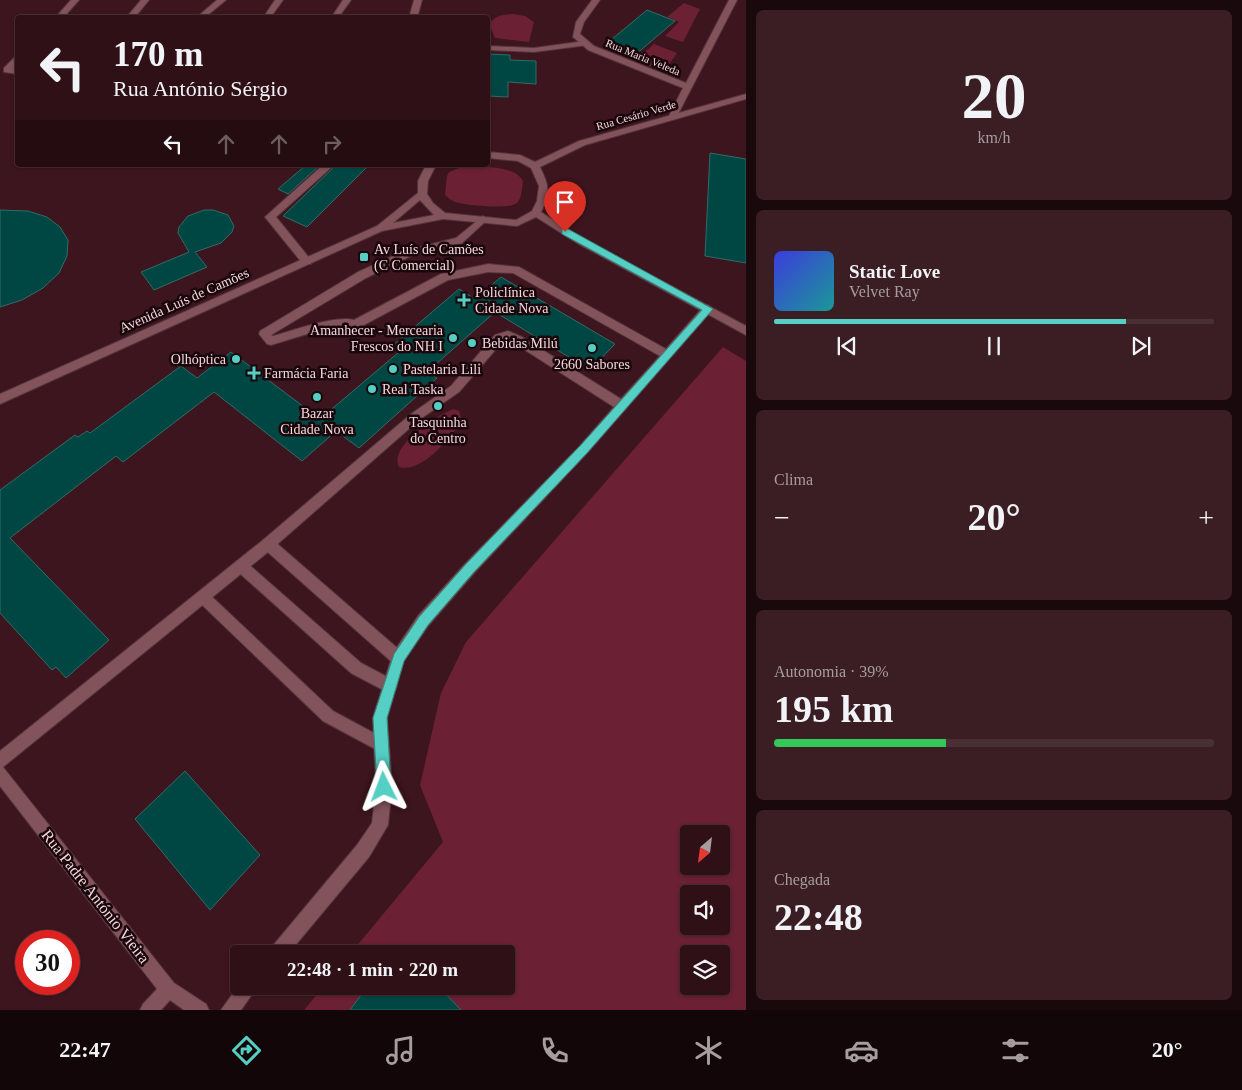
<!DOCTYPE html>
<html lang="pt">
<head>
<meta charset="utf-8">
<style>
	:root { --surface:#2e1016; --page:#3a1e23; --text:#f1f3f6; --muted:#a79da1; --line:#493035; --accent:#55cec4 }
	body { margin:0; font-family:"Times New Roman",serif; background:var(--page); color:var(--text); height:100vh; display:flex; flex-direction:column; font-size:19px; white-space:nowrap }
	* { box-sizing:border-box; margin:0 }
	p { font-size:16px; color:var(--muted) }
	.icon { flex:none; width:28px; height:28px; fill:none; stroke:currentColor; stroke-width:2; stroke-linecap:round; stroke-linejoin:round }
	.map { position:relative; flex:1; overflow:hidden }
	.sheet { display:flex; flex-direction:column; gap:10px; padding:10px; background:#19090c; width:496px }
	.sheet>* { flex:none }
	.banner { position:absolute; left:15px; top:15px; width:475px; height:152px; border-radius:5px; box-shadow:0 1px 4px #0004,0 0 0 1px var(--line); background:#2e1016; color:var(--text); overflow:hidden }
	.needle { width:32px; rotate:208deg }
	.controls { position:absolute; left:680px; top:825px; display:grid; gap:10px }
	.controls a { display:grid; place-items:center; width:50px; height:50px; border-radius:5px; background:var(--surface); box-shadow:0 1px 4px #0004,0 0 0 1px var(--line); font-size:25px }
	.speed { position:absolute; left:15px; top:930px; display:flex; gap:10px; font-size:25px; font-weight:700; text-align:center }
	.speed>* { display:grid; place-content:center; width:65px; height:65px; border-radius:50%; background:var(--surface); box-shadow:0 1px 4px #0004,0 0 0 1px var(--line); line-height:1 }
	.speed .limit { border:8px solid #d22; background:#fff; color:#111 }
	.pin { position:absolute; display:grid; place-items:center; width:42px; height:42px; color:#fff; margin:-51px -21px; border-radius:50% 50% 50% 0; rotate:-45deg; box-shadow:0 0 5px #0007 }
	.pin .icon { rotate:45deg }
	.me { position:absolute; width:55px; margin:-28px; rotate:357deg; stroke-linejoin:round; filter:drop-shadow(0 0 4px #0008) }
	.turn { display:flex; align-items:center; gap:18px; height:105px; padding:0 15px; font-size:22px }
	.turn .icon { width:65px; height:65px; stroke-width:2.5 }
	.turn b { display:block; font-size:35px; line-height:42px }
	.lanes { display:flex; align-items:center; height:48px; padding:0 15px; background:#0003; justify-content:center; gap:25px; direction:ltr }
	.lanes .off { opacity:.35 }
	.big { font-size:38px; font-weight:700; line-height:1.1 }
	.sheet .widget { flex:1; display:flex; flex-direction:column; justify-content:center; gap:8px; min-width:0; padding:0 18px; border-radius:8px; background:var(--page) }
	.sheet .dial { align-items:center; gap:0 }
	.dial b { font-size:65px; line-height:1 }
	.song { display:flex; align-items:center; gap:15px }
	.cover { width:60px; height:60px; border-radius:8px; background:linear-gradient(135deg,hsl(240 70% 55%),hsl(180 70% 35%)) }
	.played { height:5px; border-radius:2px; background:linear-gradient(90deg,var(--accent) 80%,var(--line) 80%) }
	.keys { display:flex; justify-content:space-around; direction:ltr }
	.heat { display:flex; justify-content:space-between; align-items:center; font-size:28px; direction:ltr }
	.charge { height:8px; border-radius:4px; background:linear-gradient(90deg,#34c759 39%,var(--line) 0) }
	.trip { position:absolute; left:230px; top:945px; width:285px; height:50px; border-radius:5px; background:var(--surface); box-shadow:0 1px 4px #0004,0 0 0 1px var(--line); font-weight:700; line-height:50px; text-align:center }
	.menu { display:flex; height:80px; justify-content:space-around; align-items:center; background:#120609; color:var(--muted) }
	.menu .icon { width:35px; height:35px }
	.menu .active { color:var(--accent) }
	.menu b { font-size:22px; color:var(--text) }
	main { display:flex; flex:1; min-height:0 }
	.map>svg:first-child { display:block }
	.green { fill:#6b2034; fill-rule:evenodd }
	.building { fill:#004743; stroke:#2f6c67 }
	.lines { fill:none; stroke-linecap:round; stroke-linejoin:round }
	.service-casing { stroke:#54343b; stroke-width:2 }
	.pedestrian-casing { stroke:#54343b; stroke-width:2 }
	.minor-casing { stroke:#54343b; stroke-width:2 }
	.tertiary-casing { stroke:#54343b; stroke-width:2 }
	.service { fill:#82535b; fill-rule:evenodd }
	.pedestrian { fill:#82535b; fill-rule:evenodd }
	.minor { fill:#82535b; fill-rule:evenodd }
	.tertiary { fill:#82535b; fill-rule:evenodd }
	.route { fill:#55cec4; stroke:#37867f }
	.poi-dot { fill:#55cec4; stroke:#19070b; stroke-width:2 }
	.labels { text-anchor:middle; stroke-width:5; stroke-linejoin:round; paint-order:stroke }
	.far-street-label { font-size:11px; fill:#f4d8dc; stroke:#19070b }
	.poi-label { font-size:14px; fill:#f4d8dc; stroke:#19070b; text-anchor:start }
	.street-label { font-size:14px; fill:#f4d8dc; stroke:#19070b }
	.near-street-label { font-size:16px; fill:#f4d8dc; stroke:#19070b }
</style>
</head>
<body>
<main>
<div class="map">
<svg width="746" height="1010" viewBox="0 0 746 1010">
	<rect width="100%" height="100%" fill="#3d151e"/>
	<path class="green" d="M 684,3 L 700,9 L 683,42 L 665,36 L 679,22 L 667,17 Z
		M 513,14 L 525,16 L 534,22 L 529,42 L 495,38 L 489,24 C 496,15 502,15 513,14 Z
		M 654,44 L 677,53 L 664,72 L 636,60 Z
		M 464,166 C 481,168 514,164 523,181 C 522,188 522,198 517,203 C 509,210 465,205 455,202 C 451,200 448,198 445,195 L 447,176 L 449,172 Z
		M 723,347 L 746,361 L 746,1010 L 304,1010 L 324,986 L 506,986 L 506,954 L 350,954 L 443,842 L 420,785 L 441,693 L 466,642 ZM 689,834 L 721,834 L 721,866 L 689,866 ZM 689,894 L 721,894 L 721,926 L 689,926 ZM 689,954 L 721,954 L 721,986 L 689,986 Z
		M 454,409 L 459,411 L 462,420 C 452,437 421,474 399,467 C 388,446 438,414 454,409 Z"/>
	<path class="building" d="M 647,10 L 675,21 L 635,55 L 606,44 Z
		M 489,54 L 510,55 L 510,60 L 536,61 L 536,84 L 508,82 L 508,97 L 488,96 Z
		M 710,153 L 746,159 L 746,263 L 705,256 Z
		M 306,165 L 319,166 L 288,194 L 278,189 Z
		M 336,165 L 369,165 L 307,227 L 283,216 Z
		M 0,210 L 28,211 L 47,217 L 60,227 L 68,240 L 67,256 L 59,273 L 43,288 L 22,300 L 0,307 Z
		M 204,210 L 213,210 L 228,215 L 234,226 L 232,232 L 221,243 L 195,252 L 207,267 L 154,290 L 141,272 L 189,252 L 178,233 L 179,227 L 188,216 Z
		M 501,277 L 615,344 L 590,370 L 495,312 L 427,372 L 437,378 L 359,448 L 320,419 L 399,352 L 391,347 L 459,289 L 475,299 Z
		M 231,352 L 336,431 L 302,461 L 214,392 L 123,462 L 116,456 L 10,538 L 109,640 L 66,678 L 56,667 L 52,670 L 0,613 L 0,490 L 75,435 L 78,437 L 87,431 L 90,433 L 181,366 L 197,378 Z
		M 185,771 L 260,855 L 210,910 L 135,819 Z
		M 368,986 L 438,986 L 461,1010 L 350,1010 Z"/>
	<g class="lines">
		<g class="service-casing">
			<path id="service" d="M 275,0 L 283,0 L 270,18 L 263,18 Z
				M 323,165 L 334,165 L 276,217 L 311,260 L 311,264 L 303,264 L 265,217 Z
				M 268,538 L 273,540 L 403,653 L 405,658 L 403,663 L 398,665 L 393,663 L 263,548 L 262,544 L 263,540 Z
				M 241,560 L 246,562 L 361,663 L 395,681 L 397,686 L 395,691 L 390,693 L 385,691 L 351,673 L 236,570 L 234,566 L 236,562 Z
				M 203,591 L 208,593 L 333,711 L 387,740 L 389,745 L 387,750 L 382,752 L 377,750 L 323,721 L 198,601 L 196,597 L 198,593 Z"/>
		</g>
		<g class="pedestrian-casing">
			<path id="pedestrian" d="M 585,41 L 589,43 L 588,45 L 534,52 L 488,50 L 488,46 L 534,48 Z
				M 483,216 L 488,219 L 486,221 L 462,243 L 411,256 L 366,278 L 271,335 L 273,336 C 290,332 349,309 361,324 L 360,327 L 330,327 L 271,345 L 267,344 L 259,334 L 260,331 L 358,272 L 404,251 L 456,238 Z"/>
		</g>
		<g class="minor-casing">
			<path id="minor" d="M 71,0 L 79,0 L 63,18 L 55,18 Z
				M 141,0 L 149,0 L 134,18 L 126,18 Z
				M 343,0 L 351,0 L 338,18 L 331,18 Z
				M 592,0 L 600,0 L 584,22 L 580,34 L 594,46 L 686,83 L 729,0 L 737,0 L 676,118 L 669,116 L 683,88 L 588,50 L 573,37 L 576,22 Z
				M 15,57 L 18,57 L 18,64 L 13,69 L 18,69 L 18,74 L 4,72 L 4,68 Z
				M 488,264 L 519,267 L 666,349 L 704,306 L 708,305 L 713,309 L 587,453 L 475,572 L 428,626 L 404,661 L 387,718 L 392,787 L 388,825 L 369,857 L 288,954 L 269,954 L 271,948 L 357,845 L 372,823 L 376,787 L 373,718 L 393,653 L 418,616 L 465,564 L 579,447 L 614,407 L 514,343 L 507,339 L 503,341 L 459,392 L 419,420 L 273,548 L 3,767 L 174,983 L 206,1004 L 209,1010 L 184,1010 L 170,1000 L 161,1010 L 140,1010 L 143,1004 L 157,989 L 0,786 L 0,751 L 263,540 L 411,414 L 451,386 L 495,335 L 508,331 L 522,337 L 621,399 L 660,356 L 513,273 L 488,272 L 448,280 L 360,327 L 352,327 L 351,324 L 352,321 L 441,274 Z
				M 239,985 L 258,986 L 241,1010 L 221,1010 Z"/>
		</g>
		<g class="tertiary-casing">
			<path id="tertiary" d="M 217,0 L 226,0 L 204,18 L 196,18 Z
				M 414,0 L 422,0 L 417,18 L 409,18 Z
				M 746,94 L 746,99 L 585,145 L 540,167 C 549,186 551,193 541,212 L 583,239 L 746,326 L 746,335 L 577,243 L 536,217 L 517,226 L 443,219 L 382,231 L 0,404 L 0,394 L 377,226 L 418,193 L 418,181 L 426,165 L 436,165 L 428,181 L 427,194 L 433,203 L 445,213 L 516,220 L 532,211 L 537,201 L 539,186 L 531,168 L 518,161 L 488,158 L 488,152 L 520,155 L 535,162 L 579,141 ZM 420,200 L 434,215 L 393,223 Z"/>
		</g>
		<use href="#service" class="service"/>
		<use href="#pedestrian" class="pedestrian"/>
		<use href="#minor" class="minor"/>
		<use href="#tertiary" class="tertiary"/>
	</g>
	<path class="route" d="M 562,229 L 568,229 L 713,309 L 587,453 L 474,572 L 428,625 L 404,661 L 387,718 L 391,787 L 389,792 L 384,794 L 379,792 L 377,787 L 373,718 L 394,654 L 419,617 L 466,564 L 580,446 L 702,310 L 562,234 Z"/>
	<g class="poi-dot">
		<rect x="359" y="252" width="10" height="10" rx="2.5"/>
		<path d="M461.5 292.5h5v5h5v5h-5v5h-5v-5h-5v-5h5z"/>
		<circle cx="453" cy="338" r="5"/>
		<circle cx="472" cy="343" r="5"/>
		<circle cx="592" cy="348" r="5"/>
		<circle cx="236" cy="359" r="5"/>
		<circle cx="393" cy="369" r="5"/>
		<path d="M251.5 365.5h5v5h5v5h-5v5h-5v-5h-5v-5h5z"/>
		<circle cx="372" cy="389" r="5"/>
		<circle cx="317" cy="397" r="5"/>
		<circle cx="438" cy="406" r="5"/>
	</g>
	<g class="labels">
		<g class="far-street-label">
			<text transform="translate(643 57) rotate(22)" y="4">Rua Maria Veleda</text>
			<text transform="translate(636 115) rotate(-16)" y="4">Rua Cesário Verde</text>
		</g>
		<g class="poi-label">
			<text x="374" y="254">Av Luís de Camões<tspan x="374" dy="16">(C Comercial)</tspan></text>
			<text x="475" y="297">Policlínica<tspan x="475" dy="16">Cidade Nova</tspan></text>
			<text x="443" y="335" text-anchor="end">Amanhecer - Mercearia<tspan x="443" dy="16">Frescos do NH I</tspan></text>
			<text x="482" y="348">Bebidas Milú</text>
			<text x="226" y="364" text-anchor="end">Olhóptica</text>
			<text x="592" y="369" text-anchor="middle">2660 Sabores</text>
			<text x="403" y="374">Pastelaria Lili</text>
			<text x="264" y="378">Farmácia Faria</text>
			<text x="382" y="394">Real Taska</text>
			<text x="317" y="418" text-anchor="middle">Bazar<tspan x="317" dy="16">Cidade Nova</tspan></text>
			<text x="438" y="427" text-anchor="middle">Tasquinha<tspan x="438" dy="16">do Centro</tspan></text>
		</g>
		<g class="street-label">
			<text transform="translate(184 300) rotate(-24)" y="5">Avenida Luís de Camões</text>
		</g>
		<g class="near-street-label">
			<text transform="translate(96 896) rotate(52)" y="6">Rua Padre António Vieira</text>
		</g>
	</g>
</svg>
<div class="controls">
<a><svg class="needle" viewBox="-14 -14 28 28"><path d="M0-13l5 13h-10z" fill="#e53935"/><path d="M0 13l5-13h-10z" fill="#a79da1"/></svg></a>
<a><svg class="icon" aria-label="sound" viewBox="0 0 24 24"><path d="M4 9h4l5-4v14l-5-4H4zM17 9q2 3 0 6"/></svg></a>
<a><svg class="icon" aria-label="layers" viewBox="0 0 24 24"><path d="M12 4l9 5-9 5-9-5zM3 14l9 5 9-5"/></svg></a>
</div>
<div class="speed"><div class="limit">30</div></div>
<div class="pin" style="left:565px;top:232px;background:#d93025"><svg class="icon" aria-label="arrive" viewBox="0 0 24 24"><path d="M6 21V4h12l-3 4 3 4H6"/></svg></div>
<svg class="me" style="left:384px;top:787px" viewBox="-20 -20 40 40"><path d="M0-17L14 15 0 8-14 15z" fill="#55cec4" stroke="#fff" stroke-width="4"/></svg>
<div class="trip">22:48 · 1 min · 220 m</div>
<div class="banner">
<div class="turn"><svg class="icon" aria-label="left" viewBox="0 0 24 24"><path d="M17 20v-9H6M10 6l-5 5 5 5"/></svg><div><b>170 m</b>Rua António Sérgio</div></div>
<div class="lanes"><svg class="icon" aria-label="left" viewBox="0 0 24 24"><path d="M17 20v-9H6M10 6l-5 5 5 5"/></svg><svg class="icon off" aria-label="ahead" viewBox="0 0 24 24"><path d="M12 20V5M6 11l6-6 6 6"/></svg><svg class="icon off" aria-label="ahead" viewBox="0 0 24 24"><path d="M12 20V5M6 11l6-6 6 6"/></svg><svg class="icon off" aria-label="right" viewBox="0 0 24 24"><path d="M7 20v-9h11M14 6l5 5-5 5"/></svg></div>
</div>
</div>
<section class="sheet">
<div class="widget dial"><b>20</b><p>km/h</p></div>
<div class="widget">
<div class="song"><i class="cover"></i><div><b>Static Love</b><p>Velvet Ray</p></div></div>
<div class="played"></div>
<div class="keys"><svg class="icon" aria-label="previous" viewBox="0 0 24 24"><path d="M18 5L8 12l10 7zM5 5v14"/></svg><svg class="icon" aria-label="pause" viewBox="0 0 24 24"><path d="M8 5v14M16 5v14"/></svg><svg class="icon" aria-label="next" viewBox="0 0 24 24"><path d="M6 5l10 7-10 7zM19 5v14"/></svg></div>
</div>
<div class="widget"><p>Clima</p>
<div class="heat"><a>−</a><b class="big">20°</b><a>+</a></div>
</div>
<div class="widget"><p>Autonomia · 39%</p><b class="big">195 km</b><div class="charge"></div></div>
<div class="widget"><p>Chegada</p><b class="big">22:48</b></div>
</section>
</main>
<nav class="menu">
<b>22:47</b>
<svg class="icon active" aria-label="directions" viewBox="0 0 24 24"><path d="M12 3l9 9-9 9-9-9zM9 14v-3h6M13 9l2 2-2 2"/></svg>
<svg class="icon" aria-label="music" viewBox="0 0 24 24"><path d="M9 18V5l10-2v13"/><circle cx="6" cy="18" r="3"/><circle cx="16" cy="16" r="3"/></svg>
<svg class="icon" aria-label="phone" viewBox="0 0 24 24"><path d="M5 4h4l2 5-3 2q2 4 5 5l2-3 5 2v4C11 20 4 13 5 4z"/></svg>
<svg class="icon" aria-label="climate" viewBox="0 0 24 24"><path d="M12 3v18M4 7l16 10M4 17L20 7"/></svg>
<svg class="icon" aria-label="car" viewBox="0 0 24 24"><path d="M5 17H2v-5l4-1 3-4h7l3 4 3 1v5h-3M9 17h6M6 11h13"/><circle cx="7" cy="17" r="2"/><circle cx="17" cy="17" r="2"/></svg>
<svg class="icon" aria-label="filters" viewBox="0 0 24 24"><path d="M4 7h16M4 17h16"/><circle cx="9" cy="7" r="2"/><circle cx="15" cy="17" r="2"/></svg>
<b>20°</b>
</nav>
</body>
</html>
